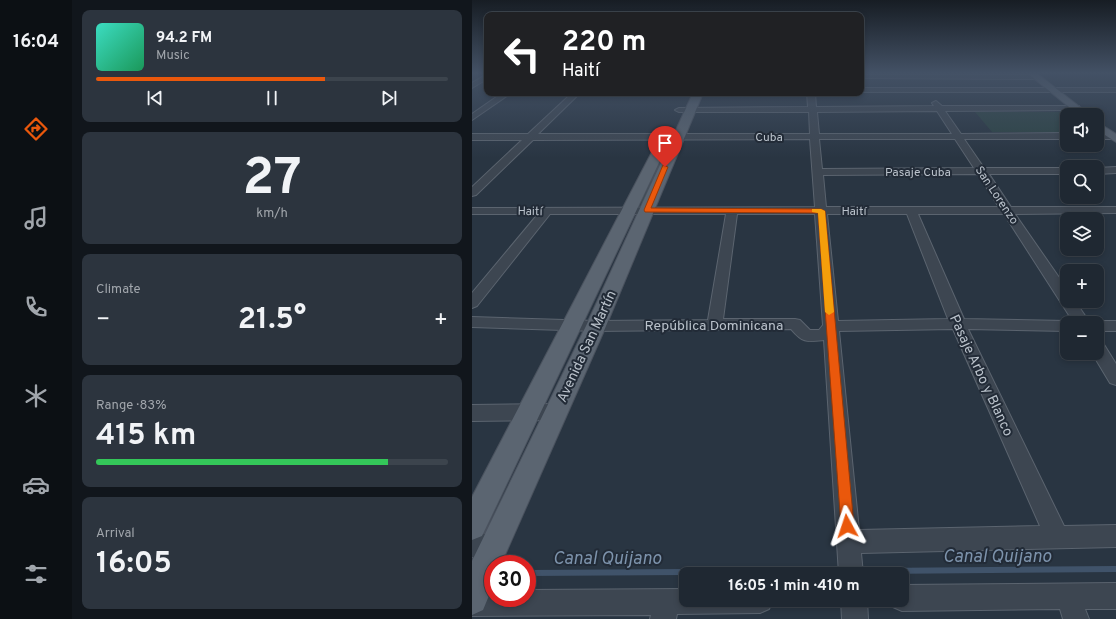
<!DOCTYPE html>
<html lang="en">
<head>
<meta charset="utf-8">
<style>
	:root { --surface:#1f2832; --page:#2c343e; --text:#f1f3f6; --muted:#a1a6ac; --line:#3c444d; --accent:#ea580c }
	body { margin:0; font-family:Overpass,sans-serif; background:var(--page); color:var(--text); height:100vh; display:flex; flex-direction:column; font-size:15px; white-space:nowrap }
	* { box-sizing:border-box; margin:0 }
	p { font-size:13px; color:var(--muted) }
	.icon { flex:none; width:22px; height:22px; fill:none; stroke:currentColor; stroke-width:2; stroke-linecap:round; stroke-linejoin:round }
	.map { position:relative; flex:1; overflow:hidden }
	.sheet { display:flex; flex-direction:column; gap:10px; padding:10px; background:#11161c; width:400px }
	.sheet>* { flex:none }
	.guide { position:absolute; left:12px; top:12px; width:380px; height:84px; border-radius:8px; box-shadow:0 2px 6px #0003,0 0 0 1px var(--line); background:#202124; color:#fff; overflow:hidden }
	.buttons { position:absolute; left:588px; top:108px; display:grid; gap:8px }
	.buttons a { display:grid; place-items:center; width:44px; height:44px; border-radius:8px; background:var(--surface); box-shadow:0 2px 6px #0003,0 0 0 1px var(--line); font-size:20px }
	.speed { position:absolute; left:12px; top:555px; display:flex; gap:8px; font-size:20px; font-weight:700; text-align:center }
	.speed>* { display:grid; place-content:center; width:52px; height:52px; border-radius:50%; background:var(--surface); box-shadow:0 2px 6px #0003,0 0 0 1px var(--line); line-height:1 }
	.speed .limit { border:6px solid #d22; background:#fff; color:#111 }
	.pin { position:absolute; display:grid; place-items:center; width:34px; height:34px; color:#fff; margin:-41px -17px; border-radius:50% 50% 50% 0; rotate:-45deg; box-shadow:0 0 4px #0007 }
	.pin .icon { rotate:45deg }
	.me { position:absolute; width:44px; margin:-22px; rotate:355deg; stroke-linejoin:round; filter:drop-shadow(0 0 3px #0008) }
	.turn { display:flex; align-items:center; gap:14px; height:84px; padding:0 12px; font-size:18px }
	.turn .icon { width:52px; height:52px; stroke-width:2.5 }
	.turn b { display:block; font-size:28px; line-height:34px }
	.big { font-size:30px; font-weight:700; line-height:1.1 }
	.sheet .card { flex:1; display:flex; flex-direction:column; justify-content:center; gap:6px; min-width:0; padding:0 14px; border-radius:8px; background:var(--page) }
	.sheet .dial { align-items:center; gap:0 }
	.dial b { font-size:52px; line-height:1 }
	.song { display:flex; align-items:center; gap:12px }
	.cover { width:48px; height:48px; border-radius:6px; background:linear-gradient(135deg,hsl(170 70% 55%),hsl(150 70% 35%)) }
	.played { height:4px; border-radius:2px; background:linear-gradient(90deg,var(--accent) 65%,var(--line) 65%) }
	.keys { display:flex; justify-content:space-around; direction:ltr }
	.heat { display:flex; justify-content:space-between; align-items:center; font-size:22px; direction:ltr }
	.charge { height:6px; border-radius:3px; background:linear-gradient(90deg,#34c759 83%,var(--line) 0) }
	.trip { position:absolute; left:207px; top:567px; width:230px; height:40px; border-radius:8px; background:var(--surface); box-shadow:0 2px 6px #0003,0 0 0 1px var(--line); font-weight:700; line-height:40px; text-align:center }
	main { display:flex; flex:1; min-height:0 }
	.menu { display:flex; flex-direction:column; width:72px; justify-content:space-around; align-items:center; background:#0c1014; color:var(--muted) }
	.menu .icon { width:28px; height:28px }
	.menu .selected { color:var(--accent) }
	.menu b { font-size:18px; color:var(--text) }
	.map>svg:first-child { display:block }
	.green { fill:#2c4344 }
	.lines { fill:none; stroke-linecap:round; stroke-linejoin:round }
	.stream { stroke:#40536a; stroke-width:6 }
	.minor-casing { stroke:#5b646f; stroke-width:2 }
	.major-casing { stroke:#4a525e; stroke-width:2 }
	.minor { fill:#3d4651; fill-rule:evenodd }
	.major { fill:#5b6571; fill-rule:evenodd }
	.route { fill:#ea580c; stroke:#983908 }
	.slow { fill:#f59e0b }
	.labels { text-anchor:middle; stroke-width:4; stroke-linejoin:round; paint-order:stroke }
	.far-street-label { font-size:12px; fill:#bac2cb; stroke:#222b37 }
	.street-label { font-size:14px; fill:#bac2cb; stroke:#222b37 }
	.near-water-label { font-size:18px; font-style:italic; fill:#7d93ac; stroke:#222b37 }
</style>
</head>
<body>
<main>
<nav class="menu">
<b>16:04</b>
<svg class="icon selected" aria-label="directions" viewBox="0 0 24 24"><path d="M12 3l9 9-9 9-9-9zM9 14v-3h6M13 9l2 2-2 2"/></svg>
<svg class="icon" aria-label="music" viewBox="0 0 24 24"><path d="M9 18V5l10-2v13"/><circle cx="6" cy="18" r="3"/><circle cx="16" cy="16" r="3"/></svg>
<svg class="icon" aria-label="phone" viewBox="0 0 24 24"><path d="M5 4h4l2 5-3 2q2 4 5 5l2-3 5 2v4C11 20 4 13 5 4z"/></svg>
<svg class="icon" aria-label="climate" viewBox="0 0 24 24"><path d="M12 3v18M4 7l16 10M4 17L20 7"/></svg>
<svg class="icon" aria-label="car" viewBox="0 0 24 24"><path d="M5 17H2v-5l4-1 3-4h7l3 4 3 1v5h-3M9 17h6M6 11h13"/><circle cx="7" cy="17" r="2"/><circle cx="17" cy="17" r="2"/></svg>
<svg class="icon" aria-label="filters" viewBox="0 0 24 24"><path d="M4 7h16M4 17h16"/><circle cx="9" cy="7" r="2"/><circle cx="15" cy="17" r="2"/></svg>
</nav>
<section class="sheet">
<div class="card">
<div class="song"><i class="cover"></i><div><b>94.2 FM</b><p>Music</p></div></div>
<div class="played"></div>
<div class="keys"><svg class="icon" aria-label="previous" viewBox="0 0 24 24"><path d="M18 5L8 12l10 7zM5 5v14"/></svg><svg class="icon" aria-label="pause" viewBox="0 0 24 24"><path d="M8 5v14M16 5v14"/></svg><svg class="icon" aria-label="next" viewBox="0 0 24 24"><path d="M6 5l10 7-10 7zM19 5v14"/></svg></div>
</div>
<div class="card dial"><b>27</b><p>km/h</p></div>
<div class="card"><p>Climate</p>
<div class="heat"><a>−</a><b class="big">21.5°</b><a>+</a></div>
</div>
<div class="card"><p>Range · 83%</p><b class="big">415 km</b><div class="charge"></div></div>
<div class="card"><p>Arrival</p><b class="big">16:05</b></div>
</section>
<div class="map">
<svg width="644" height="619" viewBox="0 0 644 619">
	<rect width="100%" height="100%" fill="#293542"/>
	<path class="green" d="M 503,112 L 595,112 L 599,115 L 595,115 L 595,132 L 520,132 Z
		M 198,141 L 200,142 L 172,203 L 168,202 L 195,142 Z"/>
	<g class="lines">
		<path class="stream" d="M 405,571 L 644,569
			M 55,573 L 360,571"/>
		<g class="minor-casing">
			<path id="minor" d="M 15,74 L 15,79 L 0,88 L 0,83 Z
				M 393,75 L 564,75 L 567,77 L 564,79 L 391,78 L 390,77 Z
				M 389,88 L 644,88 L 644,92 L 389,92 Z
				M 30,93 L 39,93 L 0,120 L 0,114 Z
				M 100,93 L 108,93 L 66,134 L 338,134 L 337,112 L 207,112 L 203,110 L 207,108 L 336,107 L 335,93 L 343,93 L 344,107 L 462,106 L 460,103 L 464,101 L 470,106 L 607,106 L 607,110 L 604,110 L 473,111 L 489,134 L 595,133 L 595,139 L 492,139 L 512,168 L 595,168 L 595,174 L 517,174 L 539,207 L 644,207 L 644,213 L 543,214 L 595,289 L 595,301 L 603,301 L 618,323 L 602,323 L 532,214 L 446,214 L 492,319 L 595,321 L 601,323 L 595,323 L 595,331 L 496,329 L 592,526 L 644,525 L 644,547 L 389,553 L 391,574 L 367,574 L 352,340 C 334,342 331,343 319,329 L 124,331 L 0,327 L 0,317 L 124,321 L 236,320 L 254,214 L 78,214 L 5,306 L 0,308 L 0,293 L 66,214 L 0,214 L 0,208 L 343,207 L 338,139 L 61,140 L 4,195 L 0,196 L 0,187 L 50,140 L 0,140 L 0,134 L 56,134 ZM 465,111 L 480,134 L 347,134 L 345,112 ZM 347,139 L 483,139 L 502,168 L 350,169 ZM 506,174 L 527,207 L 354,207 L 351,175 ZM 265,214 L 343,214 L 351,325 L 347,330 L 338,330 L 328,320 L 323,319 L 251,319 ZM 355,214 L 435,214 L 476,319 L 366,321 ZM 481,329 L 568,526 L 387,530 L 367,331 Z
				M 625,133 L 639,133 L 643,136 L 639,139 L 625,139 Z
				M 644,167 L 644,173 L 625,174 L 625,168 Z
				M 625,321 L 644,321 L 644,331 L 625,331 L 625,323 L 619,323 Z
				M 625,341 L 631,343 L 644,364 L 644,385 L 638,383 L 620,353 L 625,353 Z
				M 83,404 L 90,407 L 92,412 L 90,417 L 83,420 L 0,421 L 0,405 Z
				M 0,533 L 21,535 L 29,539 L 33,547 L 29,555 L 21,559 L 0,557 Z
				M 644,583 L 644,609 L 613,609 L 617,619 L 591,619 L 588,609 L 430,611 L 421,607 L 418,600 L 430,600 L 430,585 Z
				M 214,589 L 214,600 L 301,600 L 297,609 L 288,613 L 205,614 L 204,619 L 178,619 L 179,615 L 0,616 L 0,590 L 21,590 L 21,598 L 55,598 L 55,590 Z
				M 369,600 L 395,600 L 396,619 L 370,619 Z"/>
		</g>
		<g class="major-casing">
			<path id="major" d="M 554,72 L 563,72 L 618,115 L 607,115 Z
				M 221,93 L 231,93 L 134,326 L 29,564 L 21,564 L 21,586 L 11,610 L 0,615 L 0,561 L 114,326 Z
				M 625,122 L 644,134 L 644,142 L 625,130 Z
				M 187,146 L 193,150 L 10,536 L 0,540 L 0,497 L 181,150 Z"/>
		</g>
		<use href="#minor" class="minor"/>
		<use href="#major" class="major"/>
	</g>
	<linearGradient id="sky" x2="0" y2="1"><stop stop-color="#171d24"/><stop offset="0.46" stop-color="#435165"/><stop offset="1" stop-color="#435165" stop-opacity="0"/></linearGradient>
	<rect width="644" height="158" fill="url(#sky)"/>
	<path class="route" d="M 191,165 L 196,167 L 179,208 L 349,209 L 353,211 L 382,526 L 380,531 L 375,533 L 371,531 L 369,526 L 346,213 L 173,212 L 172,210 Z"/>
	<path class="slow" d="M 340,209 L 349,209 L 353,211 L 362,312 L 357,315 L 353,312 L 346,213 L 340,212 Z"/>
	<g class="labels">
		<g class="far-street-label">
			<text x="297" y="141">Cuba</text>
			<text x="446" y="176">Pasaje Cuba</text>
			<text transform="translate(525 195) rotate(56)" y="4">San Lorenzo</text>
			<text transform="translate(58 211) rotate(1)" y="4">Haití</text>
			<text x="382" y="215">Haití</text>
		</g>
		<g class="street-label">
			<text x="242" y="330">República Dominicana</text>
			<text transform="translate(114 346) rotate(-65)" y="5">Avenida San Martín</text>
			<text transform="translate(510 375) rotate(65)" y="5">Pasaje Arbo y Blanco</text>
		</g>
		<g class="near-water-label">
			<text x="525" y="562">Canal Quijano</text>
			<text x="135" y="564">Canal Quijano</text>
		</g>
	</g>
</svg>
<div class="buttons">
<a><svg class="icon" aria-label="sound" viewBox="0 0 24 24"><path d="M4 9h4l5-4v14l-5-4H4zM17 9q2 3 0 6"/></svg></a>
<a><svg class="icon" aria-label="search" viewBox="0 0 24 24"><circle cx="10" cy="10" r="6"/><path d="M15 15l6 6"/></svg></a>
<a><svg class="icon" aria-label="layers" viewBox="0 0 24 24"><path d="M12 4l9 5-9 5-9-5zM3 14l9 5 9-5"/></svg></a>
<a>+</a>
<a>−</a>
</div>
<div class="speed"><div class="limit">30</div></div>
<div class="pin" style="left:193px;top:167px;background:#d93025"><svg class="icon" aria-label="arrive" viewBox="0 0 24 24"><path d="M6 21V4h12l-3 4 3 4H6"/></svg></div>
<svg class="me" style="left:375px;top:526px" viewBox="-20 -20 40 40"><path d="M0-17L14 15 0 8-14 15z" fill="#ea580c" stroke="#fff" stroke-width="4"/></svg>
<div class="trip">16:05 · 1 min · 410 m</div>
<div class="guide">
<div class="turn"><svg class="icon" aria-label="left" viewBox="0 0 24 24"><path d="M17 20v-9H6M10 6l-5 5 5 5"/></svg><div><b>220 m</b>Haití</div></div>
</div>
</div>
</main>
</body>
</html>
